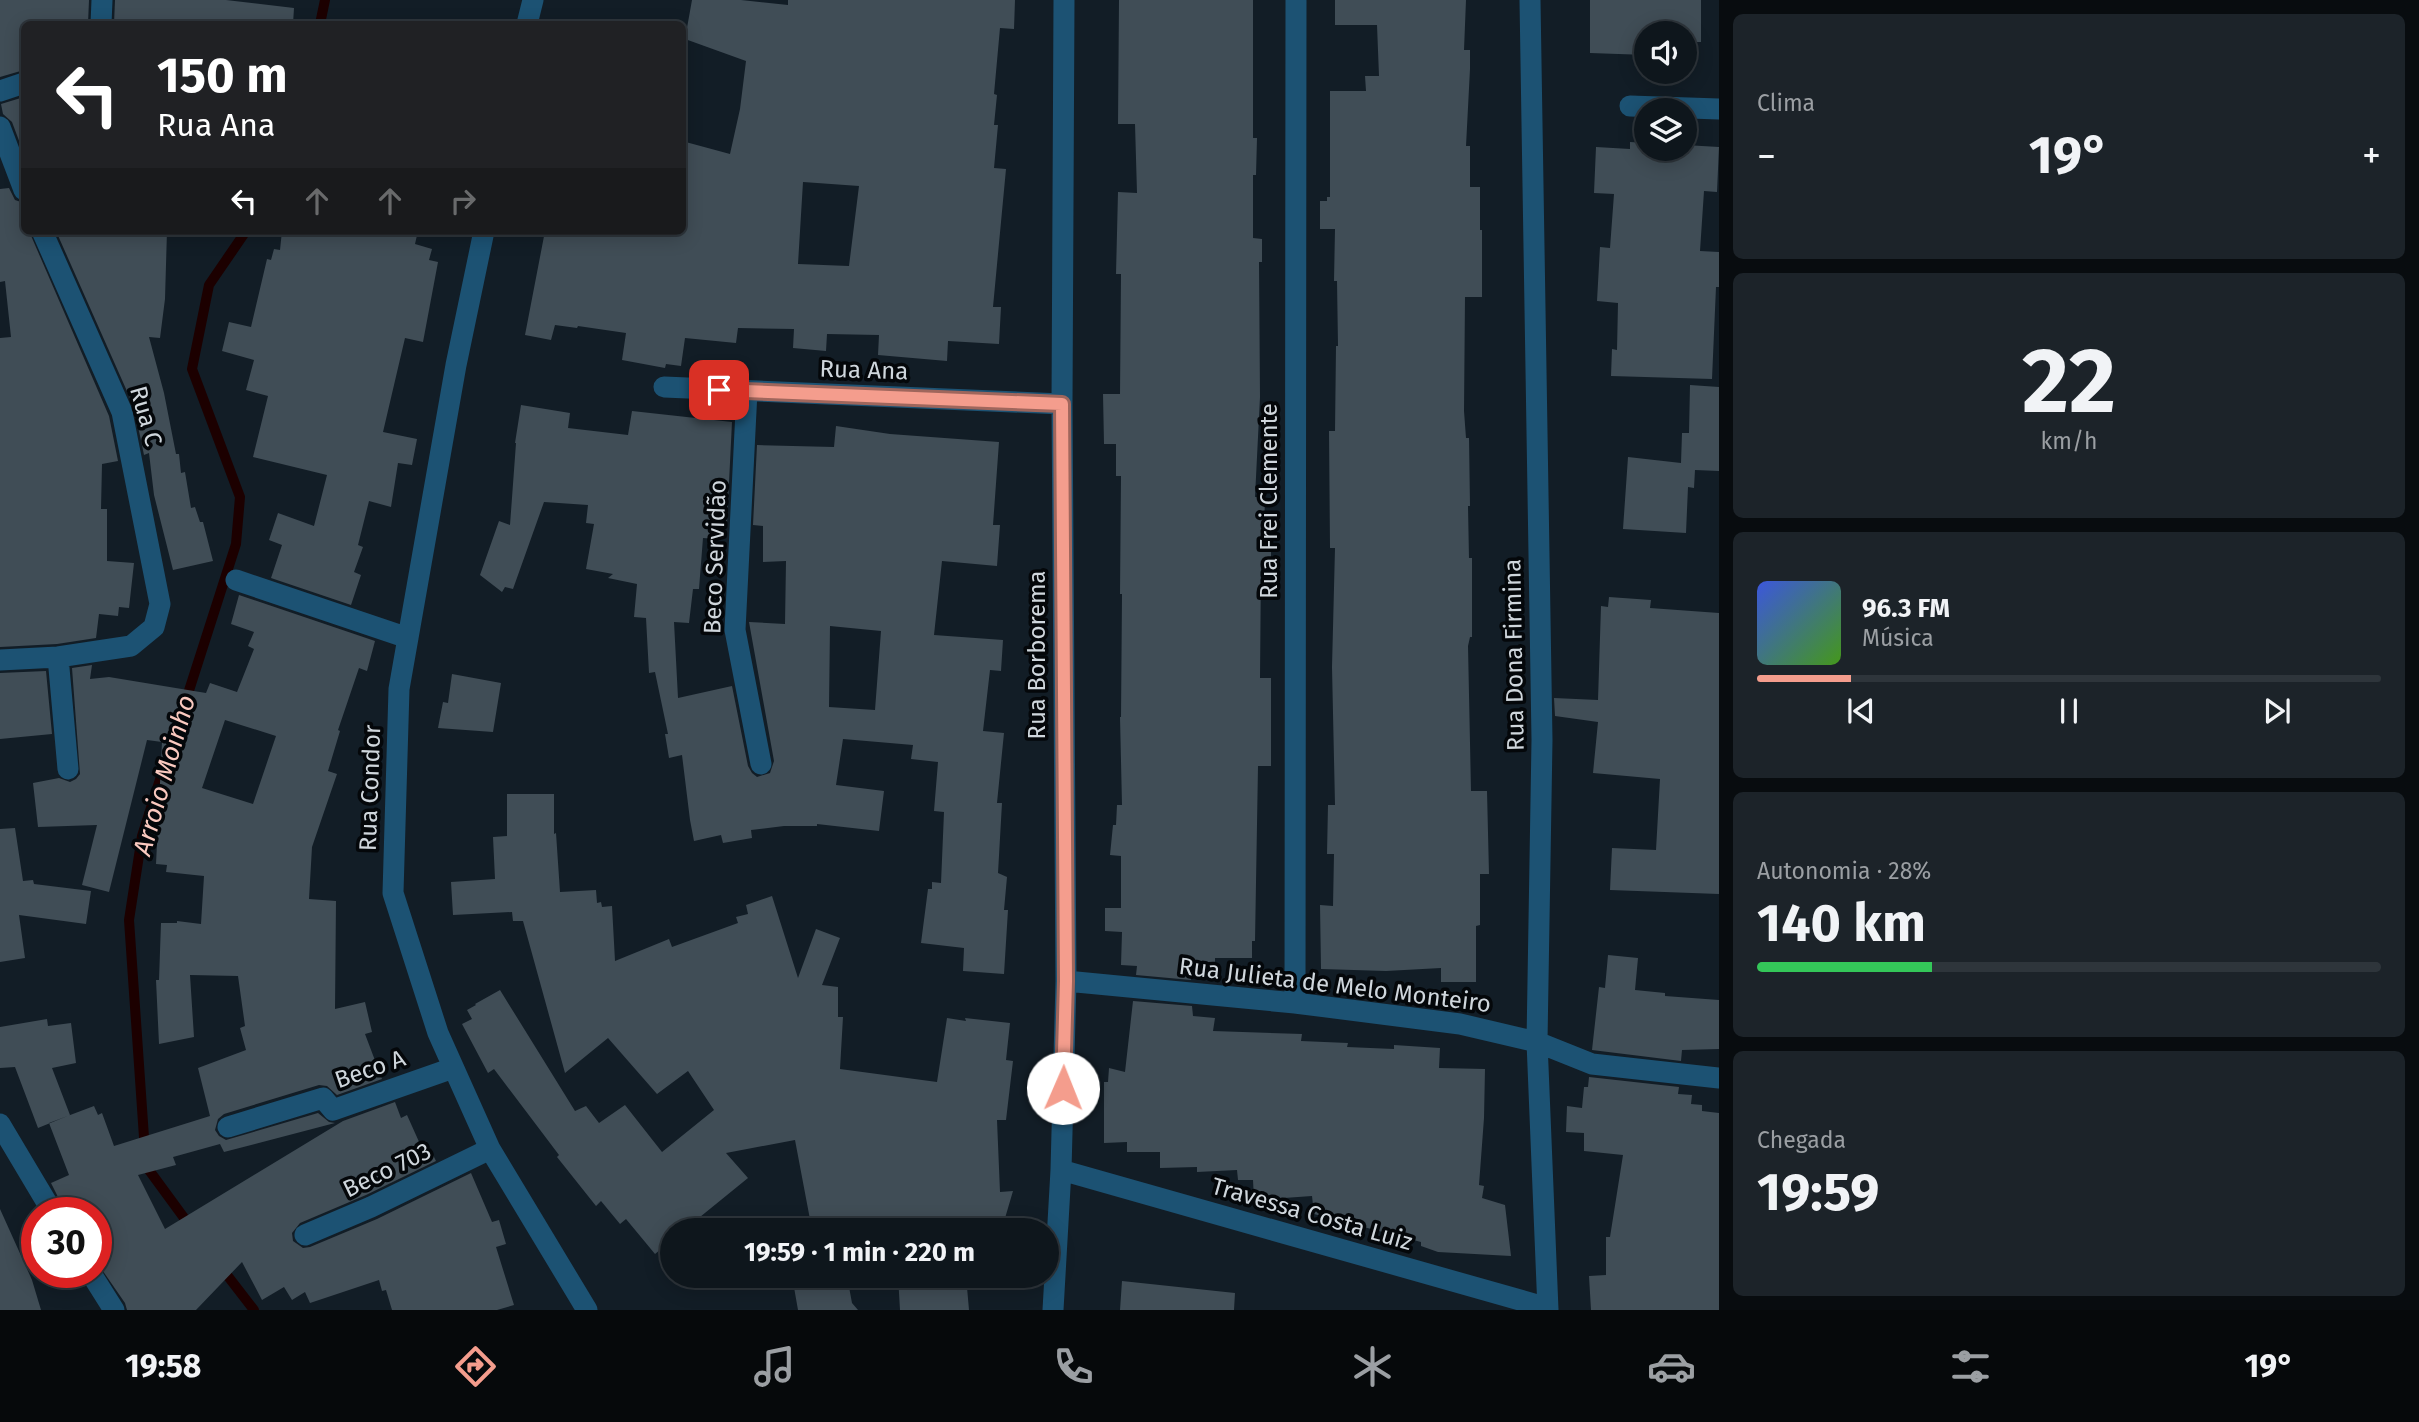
<!DOCTYPE html>
<html lang="pt">
<head>
<meta charset="utf-8">
<style>
	:root { --surface:#0e161c; --page:#1c2329; --text:#f1f3f6; --muted:#9b9fa3; --line:#2e353b; --accent:#f49d8d }
	body { margin:0; font-family:"Fira Sans",sans-serif; background:var(--page); color:var(--text); height:100vh; display:flex; flex-direction:column; font-size:26px; white-space:nowrap }
	* { box-sizing:border-box; margin:0 }
	p { font-size:23px; color:var(--muted) }
	.icon { flex:none; width:38px; height:38px; fill:none; stroke:currentColor; stroke-width:2; stroke-linecap:round; stroke-linejoin:round }
	.map { position:relative; flex:1; overflow:hidden }
	.side { display:flex; flex-direction:column; gap:14px; padding:14px; background:#080c0f; width:700px }
	.side>* { flex:none }
	.hud { position:absolute; left:21px; top:21px; width:665px; height:214px; border-radius:10px; box-shadow:0 4px 18px #0003,0 0 0 2px var(--line); background:#202124; color:#fff; overflow:hidden }
	.fabs { position:absolute; left:1634px; top:21px; display:grid; gap:14px }
	.fabs a { display:grid; place-items:center; width:63px; height:63px; border-radius:50%; background:var(--surface); box-shadow:0 4px 18px #0003,0 0 0 2px var(--line); font-size:35px }
	.speed { position:absolute; left:21px; top:1197px; display:flex; gap:14px; font-size:35px; font-weight:700; text-align:center }
	.speed>* { display:grid; place-content:center; width:91px; height:91px; border-radius:50%; background:var(--surface); box-shadow:0 4px 18px #0003,0 0 0 2px var(--line); line-height:1 }
	.speed .limit { border:10px solid #d22; background:#fff; color:#111 }
	.pin { position:absolute; display:grid; place-items:center; width:60px; height:60px; color:#fff; margin:-30px; border-radius:14px; box-shadow:0 4px 10px #0006 }
	.me { position:absolute; width:77px; margin:-38px; rotate:1deg; stroke-linejoin:round; filter:drop-shadow(0 0 5px #0008) }
	.turn { display:flex; align-items:center; gap:24px; height:147px; padding:0 21px; font-size:32px }
	.turn .icon { width:91px; height:91px; stroke-width:2.5 }
	.turn b { display:block; font-size:49px; line-height:60px }
	.lanes { display:flex; align-items:center; height:66px; padding:0 21px; background:#0003; justify-content:center; gap:35px; direction:ltr }
	.lanes .off { opacity:.35 }
	.big { font-size:52px; font-weight:700; line-height:1.1 }
	.side .widget { flex:1; display:flex; flex-direction:column; justify-content:center; gap:10px; min-width:0; padding:0 24px; border-radius:10px; background:var(--page) }
	.side .dial { align-items:center; gap:0 }
	.dial b { font-size:91px; line-height:1 }
	.song { display:flex; align-items:center; gap:21px }
	.cover { width:84px; height:84px; border-radius:10px; background:linear-gradient(135deg,hsl(230 70% 55%),hsl(100 70% 35%)) }
	.played { height:7px; border-radius:4px; background:linear-gradient(90deg,var(--accent) 15%,var(--line) 15%) }
	.keys { display:flex; justify-content:space-around; direction:ltr }
	.heat { display:flex; justify-content:space-between; align-items:center; font-size:38px; direction:ltr }
	.charge { height:10px; border-radius:5px; background:linear-gradient(90deg,#34c759 28%,var(--line) 0) }
	.trip { position:absolute; left:660px; top:1218px; width:399px; height:70px; border-radius:35px; background:var(--surface); box-shadow:0 4px 18px #0003,0 0 0 2px var(--line); font-weight:700; line-height:70px; text-align:center }
	.tabs { display:flex; height:112px; justify-content:space-around; align-items:center; background:#06090b; color:var(--muted) }
	.tabs .icon { width:49px; height:49px }
	.tabs .active { color:var(--accent) }
	.tabs b { font-size:32px; color:var(--text) }
	main { display:flex; flex:1; min-height:0 }
	.map>svg:first-child { display:block }
	.lines { fill:none; stroke-linecap:round; stroke-linejoin:round }
	.stream { stroke:#1c0000; stroke-width:10 }
	.building { fill:#404d56; fill-rule:evenodd }
	.minor { stroke:#1c5273; stroke-width:21 }
	.route-casing { stroke:#9f665c; stroke-width:18 }
	.route { stroke:#f49d8d; stroke-width:12 }
	.labels { text-anchor:middle; stroke-width:7; stroke-linejoin:round; paint-order:stroke }
	.street-label { font-size:24px; fill:#cfd6dc; stroke:#04070a }
	.water-label { font-size:26px; font-style:italic; fill:#fac9bf; stroke:#04070a }
</style>
</head>
<body>
<main>
<div class="map">
<svg width="1719" height="1310" viewBox="0 0 1719 1310">
	<rect width="100%" height="100%" fill="#121d26"/>
	<g class="lines">
		<path class="stream" d="M 320,24 L 325,0
			M 185,703 L 236,544 L 240,497 L 192,369 L 209,285 L 246,231
			M 163,770 L 142,836 L 129,920 L 146,1166 L 190,1226
			M 220,1266 L 254,1310"/>
	</g>
	<path class="building" d="M 0,0 L 89,0 L 88,24 L 24,24 L 24,70 L 0,77 Z
		M 115,0 L 226,0 L 294,8 L 293,24 L 114,24 Z
		M 692,0 L 741,0 L 788,5 L 788,0 L 1015,0 L 1014,29 L 1000,28 L 994,94 L 997,95 L 994,125 L 998,125 L 994,168 L 1006,169 L 993,307 L 1001,307 L 999,344 L 948,341 L 947,361 L 878,355 L 879,335 L 827,334 L 826,351 L 793,348 L 794,329 L 738,328 L 736,343 L 685,338 L 681,366 L 666,364 L 665,368 L 622,360 L 626,333 L 578,326 L 577,328 L 555,325 L 551,340 L 525,335 L 545,231 L 682,231 L 682,141 L 730,154 L 740,109 L 746,61 L 685,39 ZM 803,182 L 859,186 L 849,266 L 798,264 Z
		M 1119,0 L 1253,0 L 1253,138 L 1257,138 L 1256,175 L 1253,175 L 1253,238 L 1262,239 L 1262,262 L 1259,262 L 1260,397 L 1255,497 L 1265,497 L 1264,532 L 1271,532 L 1271,562 L 1261,562 L 1260,678 L 1271,678 L 1271,766 L 1258,766 L 1255,941 L 1252,941 L 1252,958 L 1215,958 L 1215,970 L 1190,968 L 1191,980 L 1136,975 L 1137,966 L 1121,965 L 1122,932 L 1105,931 L 1105,908 L 1121,908 L 1121,856 L 1110,855 L 1113,825 L 1116,825 L 1117,805 L 1122,805 L 1120,717 L 1121,717 L 1122,594 L 1120,594 L 1121,476 L 1116,476 L 1116,444 L 1104,444 L 1103,394 L 1120,394 L 1121,274 L 1116,274 L 1118,192 L 1137,193 L 1135,124 L 1118,124 Z
		M 1335,0 L 1466,0 L 1464,50 L 1470,50 L 1470,69 L 1466,146 L 1470,146 L 1470,187 L 1480,187 L 1480,230 L 1482,230 L 1482,297 L 1465,297 L 1464,411 L 1466,438 L 1469,438 L 1470,506 L 1468,506 L 1469,558 L 1472,558 L 1472,637 L 1470,637 L 1468,646 L 1471,791 L 1487,791 L 1489,874 L 1480,874 L 1480,925 L 1476,926 L 1476,982 L 1441,982 L 1441,968 L 1386,971 L 1321,969 L 1320,905 L 1333,906 L 1334,854 L 1327,854 L 1328,805 L 1335,805 L 1332,667 L 1335,548 L 1330,548 L 1329,431 L 1335,431 L 1336,346 L 1338,346 L 1337,281 L 1334,281 L 1335,229 L 1320,229 L 1320,201 L 1327,201 L 1327,197 L 1330,197 L 1330,91 L 1366,91 L 1365,76 L 1379,76 L 1377,25 L 1335,25 Z
		M 1590,0 L 1701,0 L 1701,42 L 1694,42 L 1694,56 L 1685,56 L 1685,33 L 1647,33 L 1647,55 L 1590,53 Z
		M 24,97 L 24,154 L 12,122 L 3,114 L 1,104 Z
		M 1630,142 L 1647,143 L 1647,149 L 1685,149 L 1685,145 L 1719,147 L 1717,192 L 1704,191 L 1700,251 L 1719,252 L 1719,287 L 1716,287 L 1712,379 L 1611,376 L 1612,349 L 1617,350 L 1618,303 L 1597,301 L 1600,247 L 1610,248 L 1614,194 L 1594,193 L 1596,147 L 1630,149 Z
		M 9,188 L 15,200 L 24,203 L 24,231 L 29,231 L 109,416 L 118,461 L 102,464 L 101,509 L 107,509 L 107,561 L 134,563 L 129,608 L 119,607 L 118,616 L 99,614 L 96,638 L 57,644 L 0,647 L 0,338 L 11,337 L 5,281 L 0,282 L 0,189 Z
		M 56,231 L 167,231 L 165,299 L 160,338 L 149,337 L 164,393 L 176,454 L 179,454 L 181,473 L 185,472 L 191,508 L 195,507 L 200,522 L 203,522 L 213,561 L 173,570 L 154,495 L 149,453 L 144,455 L 134,407 Z
		M 282,231 L 418,231 L 415,244 L 432,249 L 429,260 L 438,262 L 423,342 L 405,338 L 383,432 L 417,439 L 412,465 L 398,463 L 391,507 L 369,501 L 358,545 L 363,547 L 354,572 L 361,575 L 351,605 L 271,578 L 282,545 L 269,540 L 278,513 L 314,526 L 327,475 L 253,457 L 268,396 L 246,390 L 254,360 L 222,351 L 229,322 L 251,327 L 267,259 L 271,260 L 274,249 L 280,250 Z
		M 1690,385 L 1719,387 L 1719,471 L 1695,470 L 1694,488 L 1688,487 L 1686,533 L 1623,529 L 1628,457 L 1681,463 L 1682,433 L 1689,433 Z
		M 521,405 L 570,413 L 568,428 L 628,435 L 632,411 L 732,422 L 727,523 L 717,522 L 716,539 L 703,538 L 699,589 L 693,589 L 689,623 L 674,622 L 678,698 L 732,686 L 748,766 L 752,773 L 757,777 L 770,773 L 774,761 L 749,622 L 785,624 L 786,561 L 763,562 L 763,526 L 753,525 L 757,445 L 834,447 L 836,426 L 890,434 L 999,442 L 993,525 L 1000,525 L 997,566 L 942,561 L 934,635 L 1003,640 L 1001,671 L 990,670 L 983,731 L 1004,733 L 997,803 L 1002,803 L 998,873 L 1007,877 L 1004,910 L 1008,910 L 1004,974 L 963,971 L 964,948 L 921,943 L 928,889 L 932,889 L 932,882 L 941,883 L 944,812 L 934,811 L 938,762 L 911,759 L 913,745 L 843,739 L 836,785 L 884,791 L 879,831 L 817,824 L 817,826 L 784,826 L 751,830 L 752,838 L 723,843 L 721,835 L 694,841 L 690,820 L 682,755 L 669,758 L 665,734 L 668,734 L 655,672 L 649,673 L 646,618 L 634,617 L 637,584 L 608,578 L 613,574 L 586,569 L 594,524 L 586,523 L 588,505 L 544,502 L 513,589 L 505,587 L 502,592 L 480,575 L 499,521 L 510,525 L 516,443 L 515,443 ZM 830,626 L 881,631 L 875,710 L 829,707 Z
		M 239,595 L 375,641 L 367,671 L 359,668 L 338,730 L 340,731 L 328,771 L 337,774 L 312,847 L 309,899 L 336,901 L 335,1009 L 365,1002 L 372,1032 L 365,1034 L 382,1079 L 337,1095 L 327,1086 L 319,1085 L 224,1114 L 218,1119 L 215,1130 L 219,1136 L 226,1140 L 318,1113 L 329,1122 L 335,1123 L 224,1152 L 220,1144 L 173,1157 L 176,1165 L 138,1175 L 165,1229 L 343,1121 L 395,1102 L 401,1118 L 407,1115 L 420,1144 L 426,1141 L 436,1161 L 366,1195 L 300,1223 L 292,1233 L 293,1241 L 303,1248 L 310,1247 L 377,1219 L 471,1173 L 492,1222 L 499,1220 L 506,1244 L 496,1247 L 514,1305 L 497,1310 L 392,1310 L 386,1290 L 382,1291 L 379,1280 L 310,1303 L 305,1292 L 292,1300 L 284,1287 L 262,1300 L 242,1262 L 196,1310 L 127,1310 L 125,1303 L 96,1261 L 96,1213 L 66,1213 L 51,1183 L 69,1175 L 49,1123 L 94,1106 L 98,1115 L 102,1113 L 114,1146 L 210,1116 L 198,1068 L 246,1050 L 240,1028 L 245,1026 L 238,976 L 190,975 L 194,1037 L 159,1044 L 156,980 L 159,980 L 161,923 L 177,923 L 177,921 L 201,924 L 204,876 L 166,872 L 167,865 L 156,864 L 162,742 L 147,740 L 109,892 L 82,885 L 97,825 L 38,827 L 33,783 L 59,778 L 70,782 L 76,779 L 80,774 L 72,668 L 92,665 L 90,679 L 109,677 L 206,693 L 210,683 L 237,692 L 254,649 L 248,646 L 254,632 L 231,624 ZM 225,720 L 276,736 L 253,804 L 202,788 Z
		M 1609,597 L 1651,600 L 1650,608 L 1719,613 L 1719,894 L 1610,890 L 1612,848 L 1656,850 L 1660,779 L 1593,773 L 1598,722 L 1555,716 L 1554,698 L 1598,700 L 1601,606 L 1608,607 Z
		M 46,671 L 52,734 L 0,739 L 0,673 Z
		M 452,674 L 501,683 L 493,732 L 438,728 L 443,702 L 448,703 Z
		M 507,794 L 554,794 L 554,834 L 556,833 L 560,892 L 596,890 L 597,903 L 601,902 L 602,907 L 612,906 L 615,961 L 669,939 L 672,947 L 738,923 L 736,917 L 748,914 L 746,905 L 772,896 L 798,978 L 816,929 L 840,938 L 822,985 L 838,987 L 838,1017 L 843,1017 L 840,1069 L 937,1082 L 947,1018 L 966,1021 L 965,1018 L 1010,1023 L 1006,1060 L 1013,1061 L 1006,1120 L 997,1120 L 1000,1192 L 1013,1191 L 1003,1225 L 979,1227 L 979,1230 L 812,1230 L 795,1140 L 726,1153 L 748,1178 L 684,1230 L 672,1230 L 672,1240 L 655,1254 L 626,1219 L 620,1224 L 601,1201 L 596,1206 L 557,1157 L 559,1155 L 494,1069 L 488,1073 L 462,1024 L 472,1019 L 467,1010 L 476,1005 L 475,1004 L 500,990 L 575,1111 L 586,1106 L 599,1123 L 625,1105 L 662,1152 L 714,1110 L 688,1071 L 657,1094 L 608,1038 L 565,1073 L 523,921 L 513,921 L 512,912 L 453,915 L 451,882 L 495,879 L 493,837 L 507,836 Z
		M 15,828 L 23,881 L 33,880 L 34,884 L 91,891 L 86,924 L 19,915 L 25,958 L 0,962 L 0,829 Z
		M 1608,955 L 1638,958 L 1635,990 L 1665,993 L 1665,996 L 1719,1000 L 1719,1049 L 1682,1050 L 1681,1061 L 1592,1050 L 1599,987 L 1605,988 Z
		M 1133,1001 L 1192,1006 L 1193,1016 L 1215,1018 L 1213,1031 L 1302,1034 L 1301,1041 L 1348,1043 L 1347,1047 L 1394,1049 L 1394,1045 L 1440,1048 L 1439,1068 L 1485,1069 L 1484,1118 L 1479,1185 L 1484,1186 L 1482,1198 L 1505,1205 L 1511,1256 L 1438,1252 L 1421,1246 L 1421,1242 L 1314,1214 L 1312,1196 L 1254,1200 L 1253,1180 L 1238,1180 L 1237,1170 L 1197,1172 L 1197,1167 L 1160,1168 L 1160,1152 L 1127,1152 L 1127,1142 L 1104,1143 L 1104,1082 L 1108,1082 L 1109,1068 L 1125,1072 Z
		M 47,1019 L 48,1026 L 71,1023 L 76,1063 L 52,1068 L 70,1115 L 38,1128 L 15,1067 L 0,1068 L 0,1027 Z
		M 1589,1077 L 1679,1087 L 1678,1094 L 1692,1095 L 1691,1104 L 1702,1105 L 1702,1111 L 1719,1113 L 1719,1310 L 1591,1310 L 1589,1276 L 1606,1275 L 1606,1237 L 1610,1237 L 1623,1155 L 1584,1151 L 1584,1133 L 1566,1132 L 1567,1106 L 1582,1108 L 1584,1087 L 1588,1087 Z
		M 0,1209 L 32,1280 L 41,1310 L 0,1310 Z
		M 792,1276 L 847,1276 L 852,1303 L 858,1310 L 798,1310 Z
		M 898,1276 L 966,1276 L 969,1310 L 900,1310 Z
		M 1122,1281 L 1235,1293 L 1234,1310 L 1120,1310 Z"/>
	<g class="lines">
		<path class="minor" d="M 1530,0 L 1542,740 L 1537,1042 L 1548,1310
			M 101,24 L 102,0
			M 527,24 L 533,0
			M 0,91 L 24,83
			M 1630,106 L 1719,109
			M 0,127 L 24,190
			M 484,231 L 456,365 L 399,689 L 393,893 L 438,1033 L 490,1149 L 587,1310
			M 664,387 L 1062,404
			M 747,391 L 735,630 L 761,764
			M 236,580 L 408,638
			M 58,657 L 68,769
			M 0,660 L 58,657 L 131,646 L 154,627 L 160,604 L 122,412 L 42,231
			M 1066,981 L 1295,1003 L 1460,1024 L 1537,1042 L 1592,1064 L 1719,1078
			M 1295,1003 L 1296,0
			M 0,1124 L 53,1213
			M 228,1127 L 323,1098 L 333,1110 L 453,1068
			M 1061,1170 L 1548,1308
			M 305,1235 L 371,1207 L 490,1149
			M 90,1272 L 114,1310
			M 1053,1310 L 1061,1170 L 1066,981 L 1062,404 L 1064,0"/>
	</g>
	<g class="lines">
		<g class="route-casing">
			<path id="route" d="M 719,390 L 1062,404 L 1066,981 L 1063,1088"/>
		</g>
		<use href="#route" class="route"/>
	</g>
	<g class="labels">
		<g class="street-label">
			<text transform="translate(864 370) rotate(2)" y="8">Rua Ana</text>
			<text transform="translate(146 416) rotate(74)" y="8">Rua C</text>
			<text transform="translate(1269 501) rotate(-90)" y="8">Rua Frei Clemente</text>
			<text transform="translate(715 557) rotate(-88)" y="8">Beco Servidão</text>
			<text transform="translate(1037 655) rotate(-90)" y="8">Rua Borborema</text>
			<text transform="translate(1514 655) rotate(-91)" y="8">Rua Dona Firmina</text>
			<text transform="translate(370 788) rotate(-88)" y="8">Rua Condor</text>
			<text transform="translate(1335 985) rotate(7)" y="8">Rua Julieta de Melo Monteiro</text>
			<text transform="translate(370 1069) rotate(-19)" y="8">Beco A</text>
			<text transform="translate(387 1170) rotate(-26)" y="8">Beco 703</text>
			<text transform="translate(1312 1214) rotate(16)" y="8">Travessa Costa Luiz</text>
		</g>
		<g class="water-label">
			<text transform="translate(164 775) rotate(-74)" y="9">Arroio Moinho</text>
		</g>
	</g>
</svg>
<div class="fabs">
<a><svg class="icon" aria-label="sound" viewBox="0 0 24 24"><path d="M4 9h4l5-4v14l-5-4H4zM17 9q2 3 0 6"/></svg></a>
<a><svg class="icon" aria-label="layers" viewBox="0 0 24 24"><path d="M12 4l9 5-9 5-9-5zM3 14l9 5 9-5"/></svg></a>
</div>
<div class="speed"><div class="limit">30</div></div>
<div class="pin" style="left:719px;top:390px;background:#d93025"><svg class="icon" aria-label="arrive" viewBox="0 0 24 24"><path d="M6 21V4h12l-3 4 3 4H6"/></svg></div>
<svg class="me" style="left:1063px;top:1088px" viewBox="-20 -20 40 40"><circle r="19" fill="#fff"/><path d="M0-13L10 11 0 6-10 11z" fill="#f49d8d"/></svg>
<div class="trip">19:59 · 1 min · 220 m</div>
<div class="hud">
<div class="turn"><svg class="icon" aria-label="left" viewBox="0 0 24 24"><path d="M17 20v-9H6M10 6l-5 5 5 5"/></svg><div><b>150 m</b>Rua Ana</div></div>
<div class="lanes"><svg class="icon" aria-label="left" viewBox="0 0 24 24"><path d="M17 20v-9H6M10 6l-5 5 5 5"/></svg><svg class="icon off" aria-label="ahead" viewBox="0 0 24 24"><path d="M12 20V5M6 11l6-6 6 6"/></svg><svg class="icon off" aria-label="ahead" viewBox="0 0 24 24"><path d="M12 20V5M6 11l6-6 6 6"/></svg><svg class="icon off" aria-label="right" viewBox="0 0 24 24"><path d="M7 20v-9h11M14 6l5 5-5 5"/></svg></div>
</div>
</div>
<section class="side">
<div class="widget"><p>Clima</p>
<div class="heat"><a>−</a><b class="big">19°</b><a>+</a></div>
</div>
<div class="widget dial"><b>22</b><p>km/h</p></div>
<div class="widget">
<div class="song"><i class="cover"></i><div><b>96.3 FM</b><p>Música</p></div></div>
<div class="played"></div>
<div class="keys"><svg class="icon" aria-label="previous" viewBox="0 0 24 24"><path d="M18 5L8 12l10 7zM5 5v14"/></svg><svg class="icon" aria-label="pause" viewBox="0 0 24 24"><path d="M8 5v14M16 5v14"/></svg><svg class="icon" aria-label="next" viewBox="0 0 24 24"><path d="M6 5l10 7-10 7zM19 5v14"/></svg></div>
</div>
<div class="widget"><p>Autonomia · 28%</p><b class="big">140 km</b><div class="charge"></div></div>
<div class="widget"><p>Chegada</p><b class="big">19:59</b></div>
</section>
</main>
<nav class="tabs">
<b>19:58</b>
<svg class="icon active" aria-label="directions" viewBox="0 0 24 24"><path d="M12 3l9 9-9 9-9-9zM9 14v-3h6M13 9l2 2-2 2"/></svg>
<svg class="icon" aria-label="music" viewBox="0 0 24 24"><path d="M9 18V5l10-2v13"/><circle cx="6" cy="18" r="3"/><circle cx="16" cy="16" r="3"/></svg>
<svg class="icon" aria-label="phone" viewBox="0 0 24 24"><path d="M5 4h4l2 5-3 2q2 4 5 5l2-3 5 2v4C11 20 4 13 5 4z"/></svg>
<svg class="icon" aria-label="climate" viewBox="0 0 24 24"><path d="M12 3v18M4 7l16 10M4 17L20 7"/></svg>
<svg class="icon" aria-label="car" viewBox="0 0 24 24"><path d="M5 17H2v-5l4-1 3-4h7l3 4 3 1v5h-3M9 17h6M6 11h13"/><circle cx="7" cy="17" r="2"/><circle cx="17" cy="17" r="2"/></svg>
<svg class="icon" aria-label="filters" viewBox="0 0 24 24"><path d="M4 7h16M4 17h16"/><circle cx="9" cy="7" r="2"/><circle cx="15" cy="17" r="2"/></svg>
<b>19°</b>
</nav>
</body>
</html>
